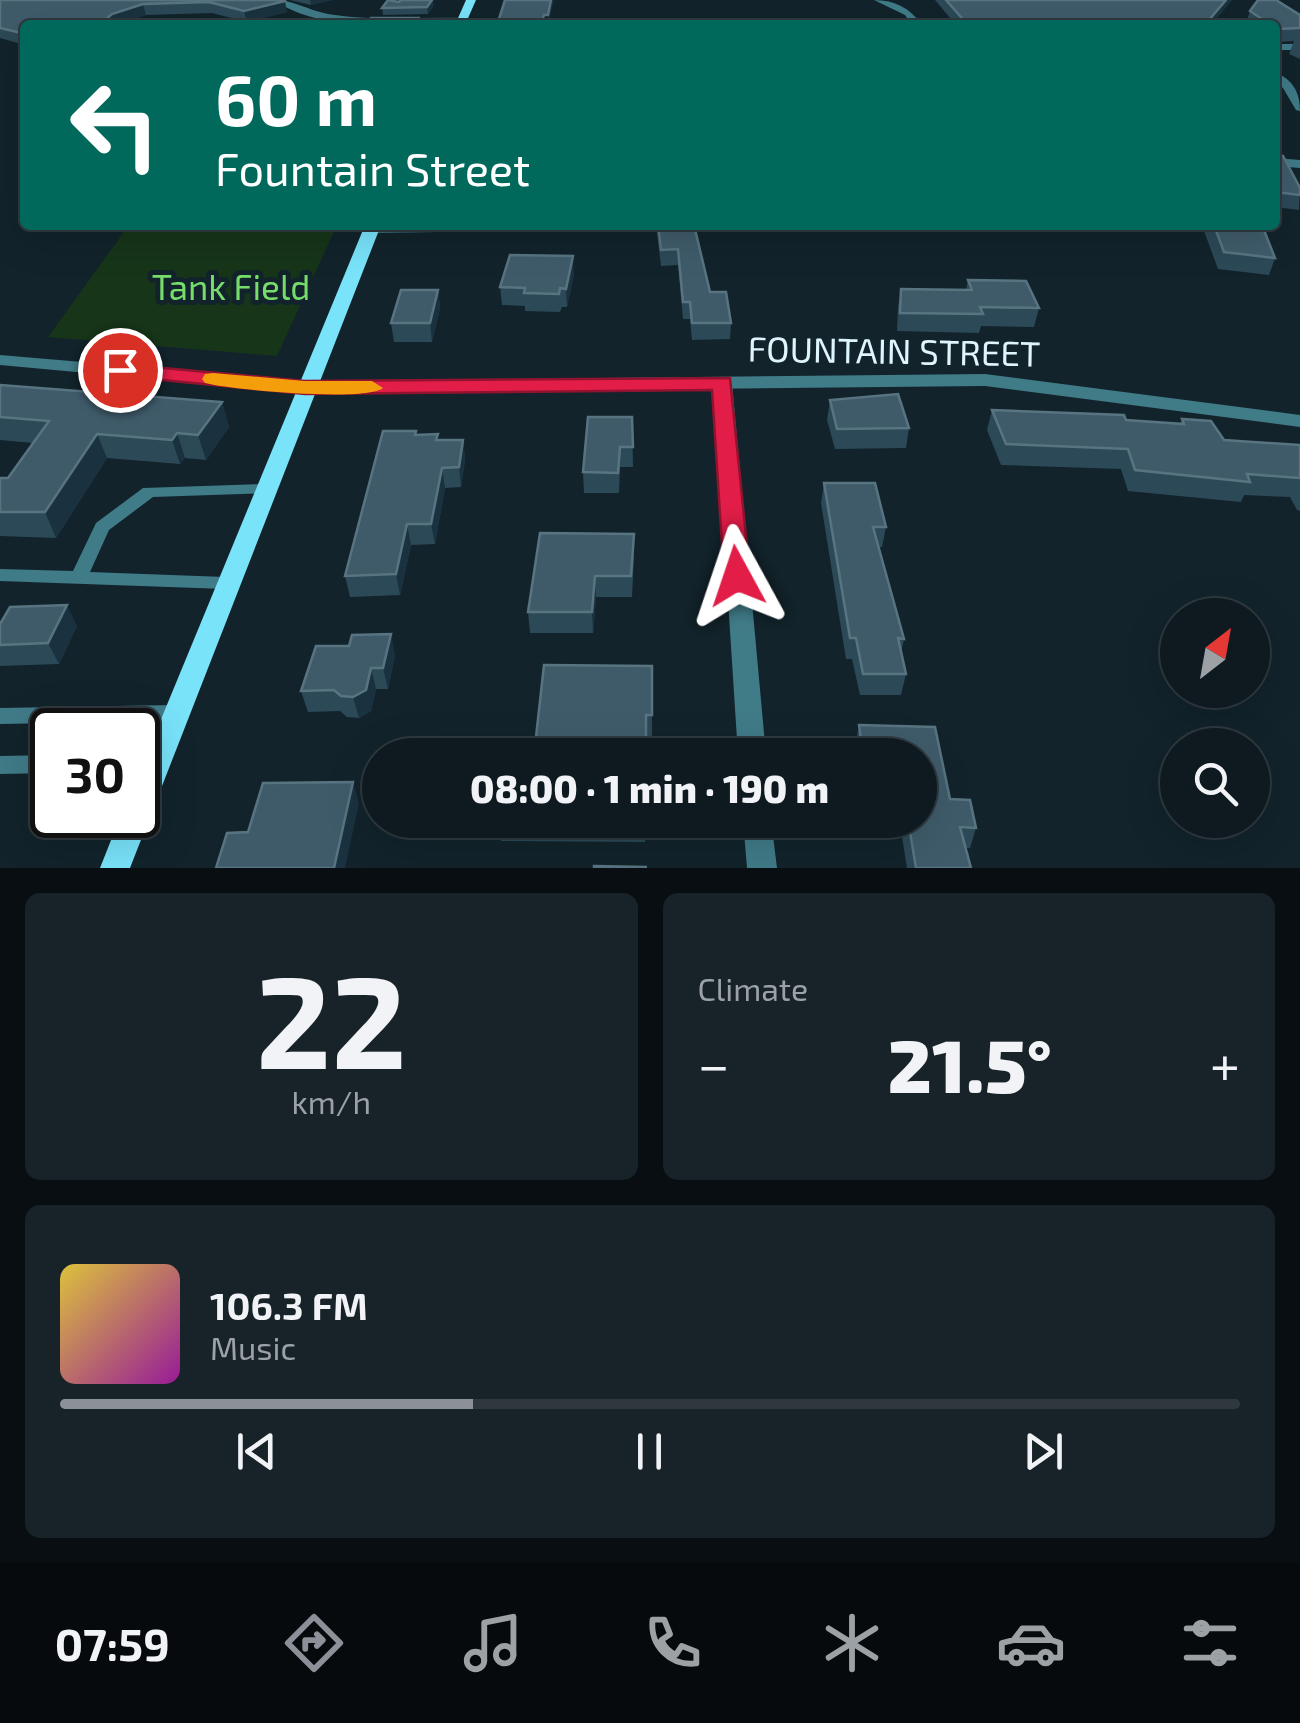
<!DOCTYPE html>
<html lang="en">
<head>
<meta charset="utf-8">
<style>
	:root { --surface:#0e1a20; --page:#172329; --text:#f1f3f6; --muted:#9ba1a5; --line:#2e383e; --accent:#8c9099 }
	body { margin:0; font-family:"Exo 2",sans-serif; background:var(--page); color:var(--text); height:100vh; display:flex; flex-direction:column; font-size:38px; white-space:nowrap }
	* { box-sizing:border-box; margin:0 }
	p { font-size:32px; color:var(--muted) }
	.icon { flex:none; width:55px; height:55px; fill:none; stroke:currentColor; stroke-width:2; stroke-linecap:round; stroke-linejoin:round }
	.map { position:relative; height:868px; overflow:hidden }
	.sheet { display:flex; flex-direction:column; gap:25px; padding:25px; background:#080e12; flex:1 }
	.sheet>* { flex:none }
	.top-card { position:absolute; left:20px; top:20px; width:1260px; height:210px; border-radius:10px; box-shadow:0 10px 40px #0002,0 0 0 2px var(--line); background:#00695c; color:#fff; overflow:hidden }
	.needle { width:65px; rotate:31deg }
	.buttons { position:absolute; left:1160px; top:598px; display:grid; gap:20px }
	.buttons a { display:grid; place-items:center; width:110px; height:110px; border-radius:50%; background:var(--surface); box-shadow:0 10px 40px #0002,0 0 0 2px var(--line); font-size:50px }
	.speed { position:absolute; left:30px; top:708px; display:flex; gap:20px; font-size:50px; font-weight:700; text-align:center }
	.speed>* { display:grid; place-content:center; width:130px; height:130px; border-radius:50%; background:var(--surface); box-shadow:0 10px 40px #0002,0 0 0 2px var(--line); line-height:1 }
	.speed .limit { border:5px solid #111; border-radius:15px; background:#fff; color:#111 }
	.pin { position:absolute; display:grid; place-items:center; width:85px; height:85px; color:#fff; margin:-42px; border:5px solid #fff; border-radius:50%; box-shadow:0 2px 10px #0007 }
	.me { position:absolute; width:110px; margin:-55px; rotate:355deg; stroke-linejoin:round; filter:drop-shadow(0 0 8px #0008) }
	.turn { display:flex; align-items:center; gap:35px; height:210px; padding:0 30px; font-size:45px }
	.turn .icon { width:130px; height:130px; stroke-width:2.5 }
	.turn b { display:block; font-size:70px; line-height:85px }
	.big { font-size:75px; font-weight:800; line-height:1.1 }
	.sheet .widget { flex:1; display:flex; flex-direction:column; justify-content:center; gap:15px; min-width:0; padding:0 35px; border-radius:15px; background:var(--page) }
	.sheet .dial { align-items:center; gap:0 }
	.dial b { font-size:130px; line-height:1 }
	.song { display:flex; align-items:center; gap:30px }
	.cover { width:120px; height:120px; border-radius:15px; background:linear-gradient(135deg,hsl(50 70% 55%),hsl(300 70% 35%)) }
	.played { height:10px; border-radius:5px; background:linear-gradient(90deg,var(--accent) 35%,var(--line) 35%) }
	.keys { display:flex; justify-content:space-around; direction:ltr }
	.heat { display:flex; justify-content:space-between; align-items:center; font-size:55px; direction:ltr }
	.sheet .tiles { flex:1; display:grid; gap:25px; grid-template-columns:1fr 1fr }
	.widget:last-child { grid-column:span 2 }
	.trip { position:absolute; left:362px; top:738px; width:575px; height:100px; border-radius:50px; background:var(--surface); box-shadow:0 10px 40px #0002,0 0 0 2px var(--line); font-weight:800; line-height:100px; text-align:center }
	.menu { display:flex; height:160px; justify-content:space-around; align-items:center; background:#060a0d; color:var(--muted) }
	.menu .icon { width:70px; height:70px }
	.menu .active { color:var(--accent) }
	.menu b { font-size:45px; color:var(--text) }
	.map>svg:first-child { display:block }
	.green { fill:#163519 }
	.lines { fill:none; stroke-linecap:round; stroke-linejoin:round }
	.service { fill:#407b88; fill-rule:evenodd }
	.minor { fill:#407b88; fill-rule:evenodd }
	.tertiary { fill:#407b88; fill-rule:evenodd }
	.secondary { fill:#79e3fa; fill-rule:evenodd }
	.wall { fill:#2c4958 }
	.shaded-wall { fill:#1a323f }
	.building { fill:#3f5b6a; stroke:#587481; stroke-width:2.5 }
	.route { fill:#e11d48; stroke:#92132f; stroke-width:2.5 }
	.slow { fill:#f59e0b }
	.labels { text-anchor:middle; stroke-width:10; stroke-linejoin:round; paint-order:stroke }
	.park-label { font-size:35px; fill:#76dd6b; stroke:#12232b }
	.street-label { font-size:35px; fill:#def5fe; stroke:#12232b }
</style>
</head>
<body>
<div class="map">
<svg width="1300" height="868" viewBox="0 0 1300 868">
	<rect width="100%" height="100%" fill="#12232b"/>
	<path class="green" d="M 129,225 L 337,225 L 277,356 L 48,337 Z"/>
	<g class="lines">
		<path class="service" d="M 264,484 L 270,485 L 272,489 L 270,493 L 153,497 L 109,530 L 90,572 L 225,577 L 231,579 L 234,583 L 231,587 L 225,589 L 0,581 L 0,569 L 73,571 L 96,523 L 143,488 Z
			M 174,705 L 181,707 L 184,713 L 181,719 L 174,721 L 0,724 L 0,708 Z
			M 52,755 L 52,773 L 0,774 L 0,756 Z"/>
		<path class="minor" d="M 274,0 C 295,0 313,13 335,15 C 376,21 420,17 462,18 L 467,21 L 462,24 C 402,23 325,35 274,0 Z
			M 874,0 C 895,0 910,8 922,25 L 912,25 L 905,15 Z
			M 1275,44 L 1300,44 L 1300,50 L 1275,50 Z
			M 1275,72 C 1293,80 1300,92 1300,111 L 1296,110 L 1283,88 L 1275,82 Z
			M 1275,158 L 1300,160 L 1300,168 L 1275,166 Z
			M 371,225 L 588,225 L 580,230 L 366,233 L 366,227 Z
			M 723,377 L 732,383 L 766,755 L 738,755 L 714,383 Z
			M 743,820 L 771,820 L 777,868 L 747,868 Z"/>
		<path class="tertiary" d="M 0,355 L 305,381 L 985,374 L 1300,415 L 1300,427 L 985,386 L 305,393 L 0,365 Z"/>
		<path class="secondary" d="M 466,0 L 476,0 L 465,25 L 455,25 Z
			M 365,225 L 381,225 L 130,868 L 100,868 L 121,815 L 138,815 L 138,775 Z"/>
	</g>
	<path class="wall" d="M 0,0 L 284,0 L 287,12 L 247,22 L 212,13 L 146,15 L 116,25 L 25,25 L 25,45 L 0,38 Z
		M 290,0 L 332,0 L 311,5 Z
		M 935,0 L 1232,0 L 1211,25 L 956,25 Z
		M 399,2 L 434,5 L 428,14 L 383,15 L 382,8 Z
		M 1250,11 L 1300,15 L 1300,59 L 1289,54 L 1294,41 L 1275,42 L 1275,25 L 1249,25 L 1246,23 Z
		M 1275,141 L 1277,155 L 1300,188 L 1299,210 L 1275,207 Z
		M 656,225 L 694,225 L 710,292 L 731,323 L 730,339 L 692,340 L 690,319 L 683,319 L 678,265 L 661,266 Z
		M 1155,225 L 1262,225 L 1275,258 L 1269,275 L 1218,269 L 1204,231 L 1156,227 Z
		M 574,274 L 567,307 L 562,307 L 560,312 L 525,311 L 525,306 L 502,305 L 500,287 Z
		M 968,280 L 1039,308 L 1034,327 L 981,326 L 979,333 L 897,331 L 898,307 L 901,289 L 966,290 Z
		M 438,290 L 440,308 L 432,342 L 394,342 L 391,323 Z
		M 0,385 L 222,402 L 229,427 L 206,460 L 185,458 L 180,464 L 107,458 L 56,538 L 0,536 L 0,478 L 8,478 L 33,443 L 0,440 Z
		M 830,400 L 909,428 L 906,448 L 835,449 L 827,420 Z
		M 992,410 L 1180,424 L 1182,419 L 1224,440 L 1300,445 L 1300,511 L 1297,510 L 1290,497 L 1244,495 L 1241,502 L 1128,491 L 1121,469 L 1001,465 L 987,430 Z
		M 632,417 L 633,467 L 620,467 L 619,493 L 584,493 L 583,472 Z
		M 416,435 L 438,440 L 463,440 L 465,460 L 461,487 L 445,488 L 435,544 L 411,545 L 400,595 L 350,597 L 345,576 Z
		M 824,483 L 886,527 L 882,547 L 879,547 L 904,639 L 901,653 L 906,674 L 901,695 L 860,695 L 852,659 L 846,659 L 821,503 Z
		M 634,555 L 632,597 L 596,597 L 593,633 L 530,633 L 528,612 Z
		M 0,624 L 77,626 L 59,664 L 0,666 Z
		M 395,655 L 388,689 L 376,689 L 371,711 L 359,718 L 347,717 L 340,711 L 308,712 L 301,691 Z
		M 544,665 L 652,666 L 652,746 L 646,746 Z
		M 859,725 L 935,727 L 950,799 L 970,800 L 976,828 L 970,848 L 966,848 L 971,868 L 907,868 L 900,824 L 878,824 L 878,820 L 920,820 L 920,755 L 856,755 L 855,746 Z
		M 498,820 L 646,820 L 645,842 L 501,841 Z"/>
	<path class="shaded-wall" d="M 310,0 L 332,0 L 311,5 Z
		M 432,0 L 434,5 L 428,14 L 427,7 Z
		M 551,0 L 554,0 L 548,24 L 548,15 Z
		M 1226,0 L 1232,0 L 1211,25 L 1208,25 L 1209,20 Z
		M 285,1 L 287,12 L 247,22 L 244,11 Z
		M 143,4 L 146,15 L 116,25 L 99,25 L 112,14 Z
		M 573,256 L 574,274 L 567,307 L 566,289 Z
		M 438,290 L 440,308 L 432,342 L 430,323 Z
		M 222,402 L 229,427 L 206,460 L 198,435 Z
		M 177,433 L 185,458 L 180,464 L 172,440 Z
		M 97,434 L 107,458 L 56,538 L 45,512 Z
		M 463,440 L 465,460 L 461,487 L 459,467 Z
		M 442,468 L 445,488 L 435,544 L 431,524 Z
		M 407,524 L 411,545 L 400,595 L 396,574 Z
		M 595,576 L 596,597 L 593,633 L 592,612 Z
		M 67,605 L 77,626 L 59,664 L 48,643 Z
		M 391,634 L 395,655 L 388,689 L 383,668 Z
		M 371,668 L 376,689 L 371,711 L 359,718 L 353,697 Z
		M 353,782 L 359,803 L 345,868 L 334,868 Z"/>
	<path class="building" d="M 0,0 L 284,0 L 285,1 L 244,11 L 209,2 L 143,4 L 112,14 L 99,25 L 25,25 L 25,34 L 0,28 Z
		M 388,0 L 399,2 L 401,0 L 432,0 L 427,7 L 382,8 Z
		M 505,0 L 551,0 L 548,15 L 544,15 L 541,25 L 497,25 Z
		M 946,0 L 1226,0 L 1209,20 L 1201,20 L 1204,25 L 968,25 Z
		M 1258,0 L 1276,0 L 1300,15 L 1300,28 L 1277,29 L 1275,25 L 1271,25 L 1250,11 Z
		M 371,18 L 418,18 L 413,25 L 365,25 Z
		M 1275,141 L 1277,155 L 1283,156 L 1300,188 L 1300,195 L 1275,192 Z
		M 658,225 L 694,225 L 710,292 L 726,292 L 731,323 L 692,323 L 690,302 L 683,302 L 678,249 L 661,250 Z
		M 1214,225 L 1262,225 L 1275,258 L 1224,252 Z
		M 510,255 L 573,256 L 566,289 L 560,288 L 559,294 L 524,293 L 525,288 L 500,287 Z
		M 968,280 L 1026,281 L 1039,308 L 980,307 L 983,314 L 900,313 L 901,289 L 972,290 Z
		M 401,290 L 438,290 L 430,323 L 391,323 Z
		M 0,385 L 222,402 L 198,435 L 177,433 L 172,440 L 97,434 L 45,512 L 0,512 L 0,478 L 8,478 L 49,421 L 0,417 Z
		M 898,394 L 909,428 L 837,429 L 830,400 Z
		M 992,410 L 1124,415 L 1126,420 L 1184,424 L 1182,419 L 1211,421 L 1224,440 L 1300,445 L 1300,478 L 1247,474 L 1250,482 L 1135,470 L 1128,449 L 1006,444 Z
		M 588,417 L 632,417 L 633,447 L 620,447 L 618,473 L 583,472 Z
		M 383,431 L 416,431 L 415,435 L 438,434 L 436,440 L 463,440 L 459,467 L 442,468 L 431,524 L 407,524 L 396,574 L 345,576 Z
		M 824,483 L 875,483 L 886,527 L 873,527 L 904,639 L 898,638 L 906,674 L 863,674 L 856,638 L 850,638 Z
		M 540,533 L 634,534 L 631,576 L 595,576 L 592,612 L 528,612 Z
		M 67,605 L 48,643 L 0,645 L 0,624 L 10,607 Z
		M 391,634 L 383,668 L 371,668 L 366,690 L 353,697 L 341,696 L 334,690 L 301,691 L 316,646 L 349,646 L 352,635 Z
		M 544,665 L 652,666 L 652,715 L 646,715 L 646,755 L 534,755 Z
		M 859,725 L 935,727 L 950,799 L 970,800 L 976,828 L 960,827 L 971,868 L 916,868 L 908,820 L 920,820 L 920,755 L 863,754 Z
		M 353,782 L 334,868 L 216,868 L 227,833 L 248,832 L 263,783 Z
		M 594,866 L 647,867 L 594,868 Z"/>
	<path class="route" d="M 120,364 L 305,381 L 730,378 L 750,576 L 747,583 L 728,583 L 724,576 L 712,390 L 305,394 L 112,375 L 109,370 L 112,366 Z"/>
	<path class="slow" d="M 213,373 L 305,381 L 372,381 L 383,388 C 367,402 231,390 205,383 L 202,379 L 205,374 Z"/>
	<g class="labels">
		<g class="park-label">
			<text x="231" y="300">Tank Field</text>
		</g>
		<g class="street-label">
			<text transform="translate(894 352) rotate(1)" y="12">FOUNTAIN STREET</text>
		</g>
	</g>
</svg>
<div class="buttons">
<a><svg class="needle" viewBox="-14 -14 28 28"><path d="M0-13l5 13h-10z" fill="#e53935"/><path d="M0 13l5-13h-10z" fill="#9ba1a5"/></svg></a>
<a><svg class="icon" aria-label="search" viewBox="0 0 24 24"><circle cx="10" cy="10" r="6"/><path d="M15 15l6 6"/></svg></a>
</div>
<div class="speed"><div class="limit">30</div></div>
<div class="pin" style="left:120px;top:370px;background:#d93025"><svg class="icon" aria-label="arrive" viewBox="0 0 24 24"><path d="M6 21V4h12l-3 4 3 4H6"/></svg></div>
<svg class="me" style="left:737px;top:576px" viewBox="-20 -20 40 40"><path d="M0-17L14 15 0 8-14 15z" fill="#e11d48" stroke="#fff" stroke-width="4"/></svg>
<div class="trip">08:00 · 1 min · 190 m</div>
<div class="top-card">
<div class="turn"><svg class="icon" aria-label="left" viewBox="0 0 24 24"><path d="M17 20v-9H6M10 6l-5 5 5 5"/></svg><div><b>60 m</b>Fountain Street</div></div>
</div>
</div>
<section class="sheet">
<div class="tiles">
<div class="widget dial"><b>22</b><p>km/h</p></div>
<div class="widget"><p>Climate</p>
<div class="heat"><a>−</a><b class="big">21.5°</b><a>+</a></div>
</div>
<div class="widget">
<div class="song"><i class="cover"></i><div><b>106.3 FM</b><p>Music</p></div></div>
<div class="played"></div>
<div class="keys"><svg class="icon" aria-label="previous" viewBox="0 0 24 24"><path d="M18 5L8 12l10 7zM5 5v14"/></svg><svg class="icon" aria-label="pause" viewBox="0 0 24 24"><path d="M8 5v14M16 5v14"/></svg><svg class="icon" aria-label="next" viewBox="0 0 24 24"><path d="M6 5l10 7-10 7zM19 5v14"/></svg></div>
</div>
</div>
</section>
<nav class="menu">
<b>07:59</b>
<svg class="icon active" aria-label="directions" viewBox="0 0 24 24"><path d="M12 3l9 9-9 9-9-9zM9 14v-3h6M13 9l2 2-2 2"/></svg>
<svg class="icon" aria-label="music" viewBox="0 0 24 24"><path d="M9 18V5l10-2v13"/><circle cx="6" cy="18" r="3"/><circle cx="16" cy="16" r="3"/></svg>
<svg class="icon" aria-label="phone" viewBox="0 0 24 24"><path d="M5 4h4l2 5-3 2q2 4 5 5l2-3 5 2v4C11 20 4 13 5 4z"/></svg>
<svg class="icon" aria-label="climate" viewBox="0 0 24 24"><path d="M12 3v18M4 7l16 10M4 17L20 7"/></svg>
<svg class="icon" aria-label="car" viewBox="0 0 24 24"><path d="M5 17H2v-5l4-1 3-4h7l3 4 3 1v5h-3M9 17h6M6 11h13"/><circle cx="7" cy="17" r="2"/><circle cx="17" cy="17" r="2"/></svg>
<svg class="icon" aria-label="filters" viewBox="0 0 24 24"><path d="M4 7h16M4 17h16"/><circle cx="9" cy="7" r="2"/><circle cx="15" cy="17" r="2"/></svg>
</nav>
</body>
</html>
